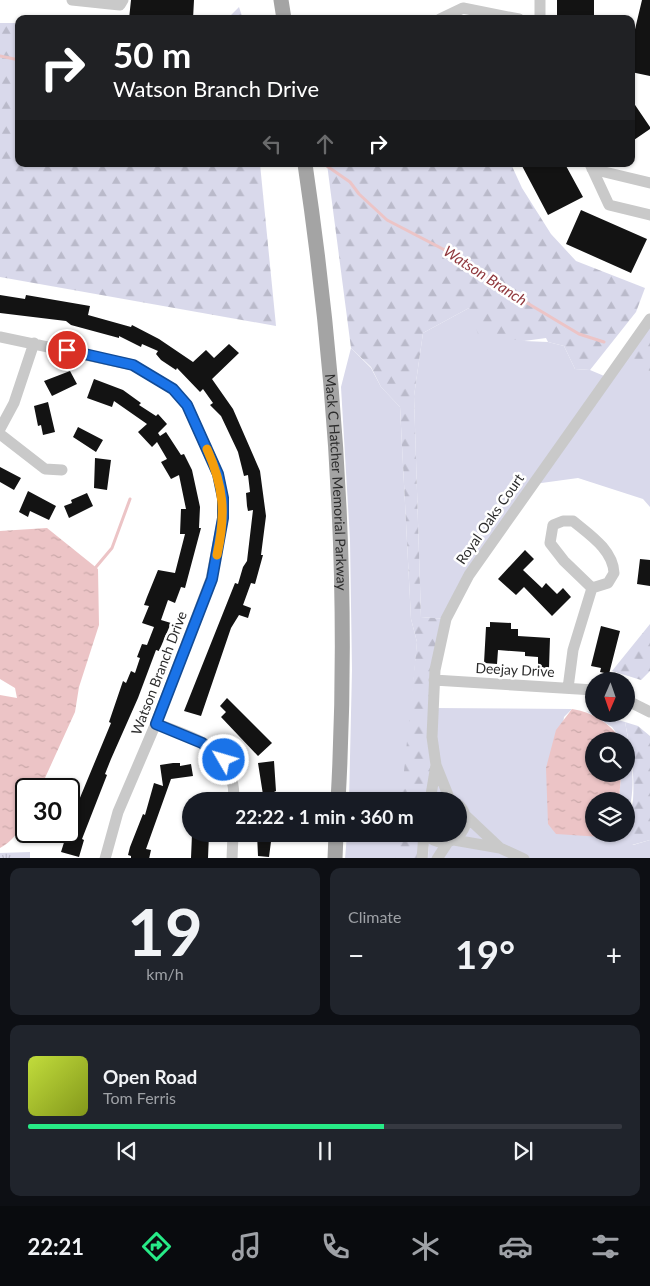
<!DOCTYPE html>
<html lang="en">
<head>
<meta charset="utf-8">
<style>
	:root { --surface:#171b24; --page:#20242c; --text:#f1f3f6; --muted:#9ea1a6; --line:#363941; --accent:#27eb87 }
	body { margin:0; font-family:Lato,sans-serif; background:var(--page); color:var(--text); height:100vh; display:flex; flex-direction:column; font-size:19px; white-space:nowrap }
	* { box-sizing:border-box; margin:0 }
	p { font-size:16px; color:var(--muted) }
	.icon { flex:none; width:28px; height:28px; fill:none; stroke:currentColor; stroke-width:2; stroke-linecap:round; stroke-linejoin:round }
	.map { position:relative; height:858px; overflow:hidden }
	.panel { display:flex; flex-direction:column; gap:10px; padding:10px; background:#0d0f14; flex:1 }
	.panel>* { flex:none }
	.top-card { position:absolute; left:15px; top:15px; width:620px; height:152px; border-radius:10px; box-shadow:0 1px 4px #0004; background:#202124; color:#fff; overflow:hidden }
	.needle { width:32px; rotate:182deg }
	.controls { position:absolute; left:585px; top:672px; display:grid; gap:10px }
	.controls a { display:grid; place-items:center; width:50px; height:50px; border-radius:50%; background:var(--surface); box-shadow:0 1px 4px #0004; font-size:25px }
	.speed { position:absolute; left:15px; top:778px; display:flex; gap:10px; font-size:25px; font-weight:700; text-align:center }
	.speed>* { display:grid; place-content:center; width:65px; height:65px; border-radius:50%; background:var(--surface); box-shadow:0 1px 4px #0004; line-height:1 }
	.speed .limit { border:2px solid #111; border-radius:8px; background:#fff; color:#111 }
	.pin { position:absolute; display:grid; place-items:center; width:42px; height:42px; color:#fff; margin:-21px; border:2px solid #fff; border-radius:50%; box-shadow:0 1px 5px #0007 }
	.me { position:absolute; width:55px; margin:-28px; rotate:308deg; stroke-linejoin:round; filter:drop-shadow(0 0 4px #0008) }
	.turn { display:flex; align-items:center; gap:18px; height:105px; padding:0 15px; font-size:22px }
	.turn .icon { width:65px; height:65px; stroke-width:2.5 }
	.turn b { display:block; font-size:35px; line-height:42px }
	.lanes { display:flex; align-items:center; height:48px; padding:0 15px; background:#0003; justify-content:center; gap:25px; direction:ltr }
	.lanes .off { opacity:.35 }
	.big { font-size:38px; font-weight:700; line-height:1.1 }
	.panel .widget { flex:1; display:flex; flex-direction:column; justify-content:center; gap:8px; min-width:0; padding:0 18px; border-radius:10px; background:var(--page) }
	.panel .dial { align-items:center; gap:0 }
	.dial b { font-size:65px; line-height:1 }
	.song { display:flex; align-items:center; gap:15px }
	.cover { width:60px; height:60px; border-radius:8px; background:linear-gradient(135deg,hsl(70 70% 55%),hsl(70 70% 35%)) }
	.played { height:5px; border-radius:2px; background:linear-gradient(90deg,var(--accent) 60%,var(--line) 60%) }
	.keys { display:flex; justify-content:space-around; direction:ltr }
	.heat { display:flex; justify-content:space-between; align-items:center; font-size:28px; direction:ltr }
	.panel .tiles { flex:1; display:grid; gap:10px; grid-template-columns:1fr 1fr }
	.widget:last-child { grid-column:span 2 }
	.trip { position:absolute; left:182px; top:792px; width:285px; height:50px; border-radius:25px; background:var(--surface); box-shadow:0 1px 4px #0004; font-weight:700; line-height:50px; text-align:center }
	.tab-bar { display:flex; height:80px; justify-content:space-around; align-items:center; background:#090b0e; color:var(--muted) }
	.tab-bar .icon { width:35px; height:35px }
	.tab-bar .selected { color:var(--accent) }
	.tab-bar b { font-size:22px; color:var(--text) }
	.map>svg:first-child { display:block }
	.grass { fill:#d9d9eb }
	.forest { fill:url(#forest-firs) }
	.park { fill:url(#park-tufts) }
	.water { fill:url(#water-ripples) }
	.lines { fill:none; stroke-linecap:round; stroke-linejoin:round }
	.stream { stroke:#ecc4c6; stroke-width:3 }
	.building { fill:#131313 }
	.minor { stroke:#c9c9c9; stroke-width:11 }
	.major { stroke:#a4a4a4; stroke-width:15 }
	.route-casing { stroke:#114b97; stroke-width:12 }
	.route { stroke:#1a73e8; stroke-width:9 }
	.slow { stroke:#f59e0b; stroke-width:9 }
	.labels { text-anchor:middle; stroke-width:5; stroke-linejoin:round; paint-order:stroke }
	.street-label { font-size:14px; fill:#2c2c2c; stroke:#fff }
	.water-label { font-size:15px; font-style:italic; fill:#90383d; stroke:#fff }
</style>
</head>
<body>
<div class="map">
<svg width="650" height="859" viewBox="0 0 650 859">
	<defs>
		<pattern id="forest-firs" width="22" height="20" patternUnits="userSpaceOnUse" patternTransform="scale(1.25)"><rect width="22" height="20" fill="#d9d9eb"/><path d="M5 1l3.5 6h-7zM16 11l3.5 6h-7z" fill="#babaca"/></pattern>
		<pattern id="park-tufts" width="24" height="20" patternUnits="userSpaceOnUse" patternTransform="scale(1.25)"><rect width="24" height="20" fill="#d9d9eb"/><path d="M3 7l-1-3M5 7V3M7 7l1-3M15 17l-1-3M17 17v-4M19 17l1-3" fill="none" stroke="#babaca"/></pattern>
		<pattern id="water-ripples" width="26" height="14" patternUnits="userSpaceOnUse" patternTransform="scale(1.25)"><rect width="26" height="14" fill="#ecc4c6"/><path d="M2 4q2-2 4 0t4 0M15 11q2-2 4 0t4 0" fill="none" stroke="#cba9aa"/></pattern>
	</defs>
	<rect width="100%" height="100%" fill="#fff"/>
	<path class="grass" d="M 469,308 L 524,341 L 548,342 L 564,346 L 575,369 L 590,370 L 609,378 L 622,359 L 650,371 L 650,507 L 643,499 L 578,478 L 534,484 L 446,619 L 421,617 L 414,396 L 423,333 Z
		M 351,348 L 371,368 L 381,387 L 400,407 L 411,619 L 417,642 L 403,801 L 349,801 L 352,670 L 350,540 L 341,387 Z
		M 432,708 L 572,709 L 564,717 L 548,824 L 602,837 L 603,834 L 621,834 L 633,845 L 650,840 L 650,858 L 428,859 L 429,834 L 459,834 L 459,801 L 429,801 Z
		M 586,711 L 625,722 C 631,755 638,787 626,820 L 626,801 L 619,801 L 621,774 L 626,774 L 626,741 L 622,741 L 612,727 Z
		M 347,834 L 400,834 L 398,858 L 345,859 Z"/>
	<path class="forest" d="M 239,7 L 243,19 L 227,19 Z
		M 0,23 L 19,23 L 19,164 L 260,164 L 276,326 L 0,277 Z
		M 327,164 L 511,164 L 522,188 L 551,234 L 576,261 L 645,288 L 636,312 L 590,370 L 575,369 L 564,346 L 548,342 L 546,338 L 524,341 L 478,334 L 469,308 L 423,333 L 414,396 L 421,617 L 446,619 L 434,670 L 429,801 L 401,801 L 417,642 L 411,619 L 400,407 L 381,387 L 371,367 L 351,348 Z
		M 650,319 L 650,371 L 639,368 L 622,359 Z
		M 650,624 L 650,671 L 641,680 L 612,671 Z
		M 625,722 L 638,726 L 650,736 L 650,840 L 632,845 L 621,835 L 626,834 C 626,819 632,812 633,800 C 635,773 630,748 625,722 Z
		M 397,834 L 429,834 L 428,858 L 395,859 Z"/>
	<path class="park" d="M 30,852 L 30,858 L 0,858 L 0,853 Z"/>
	<path class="water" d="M 47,528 L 98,569 L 99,625 L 79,687 L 75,712 L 40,789 L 26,789 C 26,814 24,835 0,848 L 0,695 L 17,698 L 15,688 L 0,679 L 0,531 Z
		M 572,709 C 593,712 609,723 622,740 L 594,741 L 594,774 L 621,774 L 619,801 L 594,801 L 594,834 L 603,834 L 602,837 L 556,834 L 548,824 L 546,768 L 556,730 Z"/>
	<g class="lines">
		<path class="stream" d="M 0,56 L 19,60
			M 324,164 L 350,182 L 359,194 L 387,220 L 464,260 L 507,291 L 579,334 L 604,342
			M 96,567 L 112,548 L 130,499"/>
	</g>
	<path class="building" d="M 131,0 L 194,0 L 193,19 L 129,19 Z
		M 557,0 L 594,0 L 594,19 L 557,19 Z
		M 642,0 L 650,0 L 650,76 L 631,72 L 631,46 Z
		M 631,99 L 650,127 L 650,129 L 631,142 Z
		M 521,164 L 565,164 L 583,197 L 548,215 Z
		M 581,210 L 647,239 L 631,273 L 566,244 Z
		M 0,295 L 25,299 L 26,295 L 90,306 L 88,315 L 131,327 L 132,325 L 159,339 L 193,362 L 206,350 L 214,358 L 229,344 L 239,353 L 212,379 L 233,409 L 260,471 L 266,516 L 261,555 L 263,555 L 255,584 L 251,583 L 243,605 L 251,608 L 248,618 L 239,615 L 231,628 L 201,716 L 184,711 L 235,583 L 238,584 L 243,567 L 247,561 L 253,510 L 248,511 L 247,506 L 246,493 L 250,492 L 248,475 L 244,476 L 238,452 L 221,416 L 210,405 L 213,403 L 203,389 L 200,392 L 177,368 L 176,370 L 161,360 L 156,354 L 158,351 L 142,344 L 141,347 L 119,336 L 119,338 L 71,325 L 66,321 L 0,313 Z
		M 70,371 L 77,384 L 52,396 L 44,381 Z
		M 94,379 L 123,390 L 141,403 L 139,405 L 156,416 L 158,414 L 167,424 L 158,433 L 160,436 L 166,432 L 181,455 L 184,454 L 192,470 L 200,507 L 199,528 L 201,528 L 185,588 L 181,587 L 175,603 L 168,600 L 161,620 L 171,623 L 159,651 L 156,650 L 138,698 L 111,759 L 105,774 L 107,775 L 82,839 L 84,840 L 79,857 L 61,852 L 72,817 L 111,723 L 109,722 L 123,681 L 126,683 L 131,671 L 135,673 L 140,658 L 137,657 L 142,644 L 147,645 L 154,627 L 142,623 L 149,606 L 144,605 L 147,597 L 158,570 L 175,573 L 185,534 L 180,534 L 181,509 L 186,509 L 179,475 L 171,479 L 161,462 L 167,459 L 157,442 L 152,447 L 138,432 L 147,424 L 114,401 L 112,407 L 87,398 Z
		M 48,402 L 55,432 L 43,435 L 41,425 L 38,426 L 34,406 Z
		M 78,427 L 103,440 L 96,452 L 73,437 Z
		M 95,458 L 111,460 L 107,490 L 94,488 Z
		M 0,467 L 21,478 L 14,490 L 0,482 Z
		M 28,491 L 56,506 L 49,520 L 30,511 L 28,517 L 19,512 Z
		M 87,493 L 93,506 L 69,518 L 64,506 L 72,503 L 71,500 Z
		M 525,550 L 534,559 L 523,570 L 542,588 L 546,583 L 557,594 L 563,588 L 571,597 L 552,616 L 524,587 L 516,595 L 498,579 Z
		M 640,559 L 650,560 L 650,586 L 637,584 Z
		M 490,622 L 511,623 L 511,629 L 518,629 L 518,636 L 550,638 L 549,668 L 538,668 L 538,657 L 525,656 L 525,652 L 498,650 L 497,664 L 484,663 L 486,627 L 490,627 Z
		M 601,626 L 620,631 L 609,674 L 600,672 L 601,668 L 591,666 Z
		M 227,698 L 272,743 L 258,756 L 221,717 L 226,712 L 220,706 Z
		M 274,761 L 276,791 L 274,792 L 274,801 L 264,801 L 258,763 Z
		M 173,763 L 180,763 L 180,766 L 191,764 L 193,776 L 171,779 L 146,849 L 151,850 L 149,859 L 131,859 L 131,856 L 128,855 L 130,847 L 143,814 L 145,815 L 154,783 L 163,786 L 160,765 Z
		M 192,834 L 209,834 L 208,858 L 191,858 Z
		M 257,834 L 272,834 L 269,857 L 258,856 Z"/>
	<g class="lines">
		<path class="minor" d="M 72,0 L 110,4 L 110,0
			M 540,0 L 540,19
			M 110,4 L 120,5 L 123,0
			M 440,19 L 463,8 L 519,19
			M 590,164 L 609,205 L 650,215
			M 592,169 L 650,183
			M 0,337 L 133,365 L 173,389 L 187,405 L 218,474 L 223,498 L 223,518 L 211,579 L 156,723 L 118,812 L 105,859
			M 0,429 L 14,403 L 34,343
			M 0,434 L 45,469 L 62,470
			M 563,521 L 573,521 C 590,535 613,550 614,573 L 608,583 L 592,588 L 564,561 L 550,543 L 553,525 Z
			M 434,680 L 594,690
			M 568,688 L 573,650 L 592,588
			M 626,700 L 650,712
			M 156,723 C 199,741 235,746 234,801
			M 436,765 L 450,800
			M 430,801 L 436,765 L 432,737 L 435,670 L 446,619 L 469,575 L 650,319
			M 465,815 L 500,848 L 524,859
			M 426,834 C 446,857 480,827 459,805
			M 454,840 L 500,848
			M 232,859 L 233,834
			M 422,859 L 424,834
			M 437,859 L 448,842"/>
		<g class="major">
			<path d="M 281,0 L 284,19"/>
			<path id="s1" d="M 305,164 C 336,373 350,590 338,801"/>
			<path d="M 335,859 L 336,834"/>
		</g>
	</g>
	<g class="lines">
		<g class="route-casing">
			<path id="route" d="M 67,350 L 133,365 L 173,389 L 187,405 L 218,474 L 223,498 L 223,518 L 212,579 L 156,724 L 202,743 L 224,760"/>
		</g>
		<use href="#route" class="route"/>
		<path class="slow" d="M 207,449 C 224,487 226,514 217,555"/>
	</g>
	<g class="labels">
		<g class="street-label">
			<text dy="5" stroke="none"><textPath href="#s1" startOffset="320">Mack C Hatcher Memorial Parkway</textPath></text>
			<text transform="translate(490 519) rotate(-55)" y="5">Royal Oaks Court</text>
			<text transform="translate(515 670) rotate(3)" y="5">Deejay Drive</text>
			<text transform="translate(159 673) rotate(-69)" y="5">Watson Branch Drive</text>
		</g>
		<g class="water-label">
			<text transform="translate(485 276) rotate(33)" y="5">Watson Branch</text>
		</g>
	</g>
</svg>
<div class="controls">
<a><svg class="needle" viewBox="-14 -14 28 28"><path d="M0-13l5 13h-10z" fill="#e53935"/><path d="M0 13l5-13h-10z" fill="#9ea1a6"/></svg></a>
<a><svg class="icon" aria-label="search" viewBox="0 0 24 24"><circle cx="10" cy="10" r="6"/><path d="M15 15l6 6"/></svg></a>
<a><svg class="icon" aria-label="layers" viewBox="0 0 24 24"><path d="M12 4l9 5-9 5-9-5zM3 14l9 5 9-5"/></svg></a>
</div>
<div class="speed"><div class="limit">30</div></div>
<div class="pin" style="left:67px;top:350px;background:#d93025"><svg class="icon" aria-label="arrive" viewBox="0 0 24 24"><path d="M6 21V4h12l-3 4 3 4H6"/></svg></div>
<svg class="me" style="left:224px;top:760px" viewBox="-20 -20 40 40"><circle r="17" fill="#1a73e8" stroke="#fff" stroke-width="3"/><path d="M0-11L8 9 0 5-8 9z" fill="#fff"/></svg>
<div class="trip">22:22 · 1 min · 360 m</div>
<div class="top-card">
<div class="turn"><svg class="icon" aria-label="right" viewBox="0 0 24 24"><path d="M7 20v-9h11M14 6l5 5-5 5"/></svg><div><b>50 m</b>Watson Branch Drive</div></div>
<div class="lanes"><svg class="icon off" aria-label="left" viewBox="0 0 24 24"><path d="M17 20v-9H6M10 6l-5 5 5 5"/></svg><svg class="icon off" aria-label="ahead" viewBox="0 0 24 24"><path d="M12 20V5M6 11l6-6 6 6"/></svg><svg class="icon" aria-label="right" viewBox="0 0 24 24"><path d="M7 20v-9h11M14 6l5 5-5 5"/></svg></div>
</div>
</div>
<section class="panel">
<div class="tiles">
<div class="widget dial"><b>19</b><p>km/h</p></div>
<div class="widget"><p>Climate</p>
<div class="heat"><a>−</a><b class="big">19°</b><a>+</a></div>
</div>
<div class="widget">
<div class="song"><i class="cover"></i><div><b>Open Road</b><p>Tom Ferris</p></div></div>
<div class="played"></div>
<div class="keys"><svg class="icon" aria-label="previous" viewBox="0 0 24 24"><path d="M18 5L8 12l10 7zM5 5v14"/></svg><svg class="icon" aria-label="pause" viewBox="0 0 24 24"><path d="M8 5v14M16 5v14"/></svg><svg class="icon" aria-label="next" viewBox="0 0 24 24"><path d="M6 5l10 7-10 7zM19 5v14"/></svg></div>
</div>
</div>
</section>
<nav class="tab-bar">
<b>22:21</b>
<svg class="icon selected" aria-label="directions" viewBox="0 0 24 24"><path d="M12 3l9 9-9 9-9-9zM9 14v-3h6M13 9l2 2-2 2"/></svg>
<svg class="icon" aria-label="music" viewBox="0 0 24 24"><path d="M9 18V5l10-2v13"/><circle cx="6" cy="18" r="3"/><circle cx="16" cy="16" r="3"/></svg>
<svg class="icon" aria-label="phone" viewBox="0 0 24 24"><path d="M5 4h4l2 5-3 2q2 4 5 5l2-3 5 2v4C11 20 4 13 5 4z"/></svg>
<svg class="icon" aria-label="climate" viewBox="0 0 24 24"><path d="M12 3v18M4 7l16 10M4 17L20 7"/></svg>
<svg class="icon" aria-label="car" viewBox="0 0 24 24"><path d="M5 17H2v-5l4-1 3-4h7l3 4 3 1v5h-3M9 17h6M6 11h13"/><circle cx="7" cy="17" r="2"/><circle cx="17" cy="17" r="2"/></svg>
<svg class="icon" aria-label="filters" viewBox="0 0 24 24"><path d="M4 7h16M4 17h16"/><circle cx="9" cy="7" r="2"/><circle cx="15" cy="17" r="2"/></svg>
</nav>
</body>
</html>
